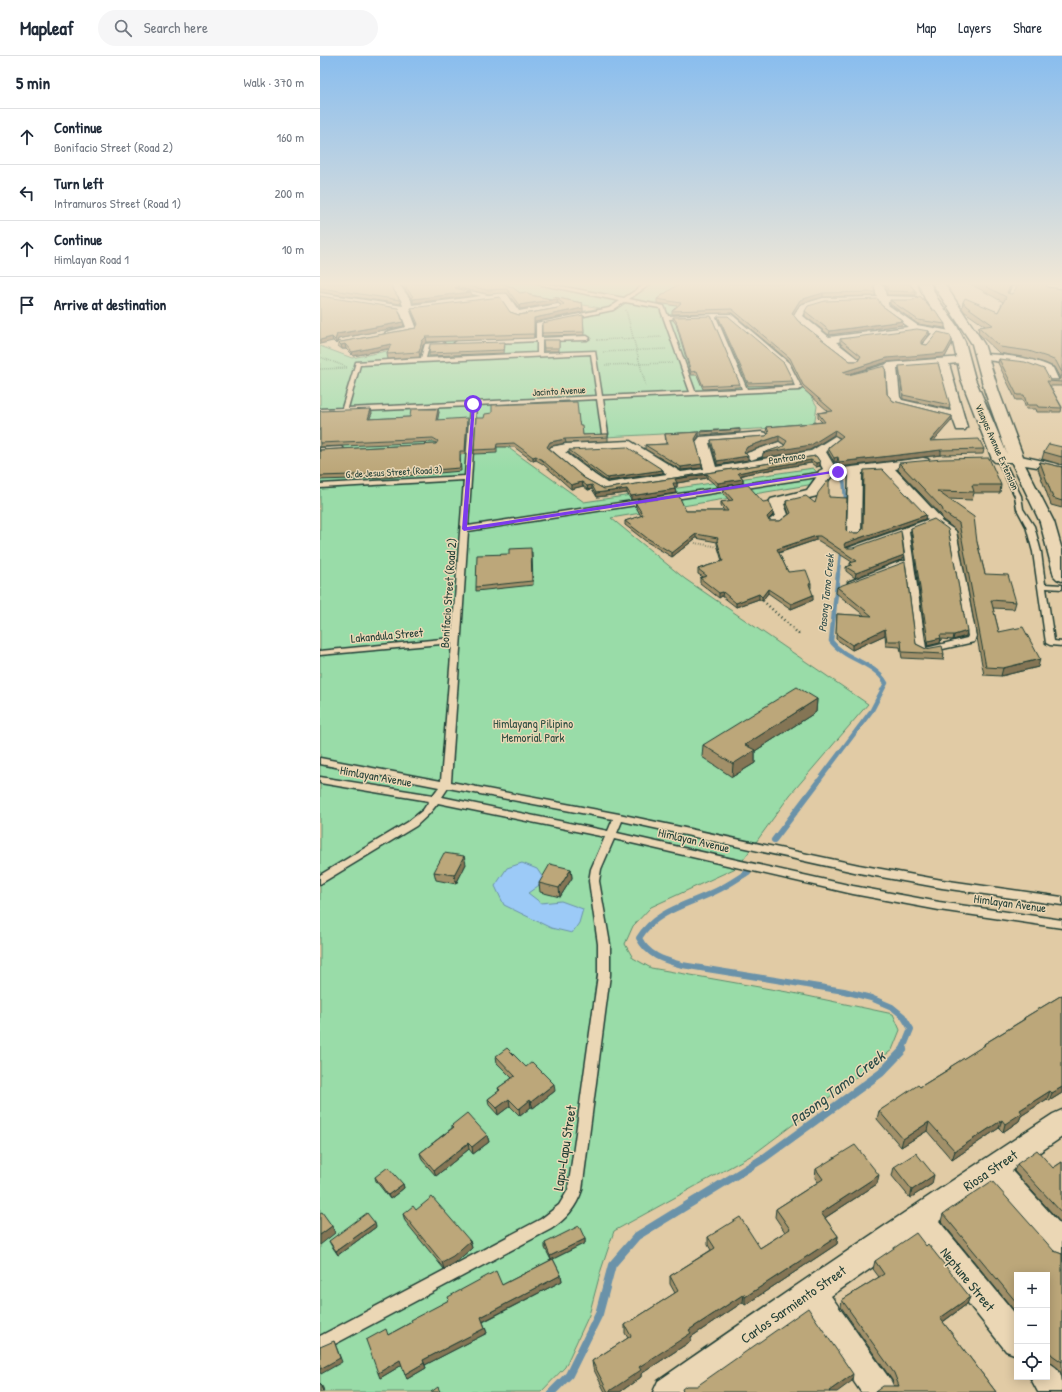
<!DOCTYPE html>
<meta charset="utf-8">
<style>
:root{--surface:#fff;--page:#f6f6f7;--text:#1f2937;--muted:#747a83;--line:#e0e1e3}
body{margin:0;font-family:"Patrick Hand",sans-serif;background:var(--page);color:var(--text)}
.controls{position:absolute;right:12px;bottom:12px;display:grid;overflow:hidden;border-radius:0px;box-shadow:0 2px 10px #0003}
.controls button{width:36px;height:36px;display:grid;place-items:center;padding:0;border:0;border-bottom:1px solid var(--line);background:var(--surface);color:var(--text);font:20px sans-serif}
.stop{position:absolute;width:12px;height:12px;margin:-9px;border:3px solid #7c3aed;border-radius:50%;background:#fff}
.stop.end{background:#7c3aed;border-color:#fff;box-shadow:0 1px 4px #0008}
.list{margin:0;padding:0;list-style:none}
h2{display:flex;justify-content:space-between;align-items:center;height:52px;margin:0;padding:0 16px;font-size:17px}
h2 small{font-size:13px;font-weight:400;color:var(--muted)}
.list li{display:grid;grid-template-columns:26px 1fr auto;gap:12px;align-items:center;box-sizing:border-box;height:56px;padding:0 16px;border-top:1px solid var(--line)}
.list b{display:block;font-size:15px;white-space:nowrap}
.list p{margin:0;font-size:13px;white-space:nowrap;color:var(--muted)}
.list em{font-size:13px;font-style:normal;color:var(--muted)}
.icon{flex:none;width:22px;height:22px;fill:none;stroke:currentColor;stroke-width:2;stroke-linecap:round;stroke-linejoin:round}
.map{position:relative;flex:none;width:742px;height:1336px;overflow:hidden}
header{display:flex;align-items:center;gap:24px;box-sizing:border-box;height:56px;padding:0 20px;background:var(--surface);border-bottom:1px solid var(--line)}
header strong{font-size:19px}
nav{display:flex;gap:22px;margin-inline-start:auto;font-size:14px}
.search{width:280px;height:36px;background:var(--page);display:flex;align-items:center;gap:10px;box-sizing:border-box;padding:0 14px;border-radius:22px;color:var(--muted);font-size:15px}
main{display:flex}
aside{flex:1;background:var(--surface)}
.map>svg:first-child{display:block}
</style>
<header>
<strong>Mapleaf</strong>
<div class="search"><svg class="icon" aria-label="search" viewBox="0 0 24 24"><circle cx="10" cy="10" r="6"/><path d="M15 15l6 6"/></svg>Search here</div>
<nav><a>Map</a><a>Layers</a><a>Share</a></nav>
</header>
<main>
<aside>
<h2>5 min<small>Walk · 370 m</small></h2>
<ul class="list">
<li><svg class="icon" aria-label="ahead" viewBox="0 0 24 24"><path d="M12 20V5M6 11l6-6 6 6"/></svg><div><b>Continue</b><p>Bonifacio Street (Road 2)</p></div><em>160 m</em></li>
<li><svg class="icon" aria-label="left" viewBox="0 0 24 24"><path d="M17 20v-9H6M10 6l-5 5 5 5"/></svg><div><b>Turn left</b><p>Intramuros Street (Road 1)</p></div><em>200 m</em></li>
<li><svg class="icon" aria-label="ahead" viewBox="0 0 24 24"><path d="M12 20V5M6 11l6-6 6 6"/></svg><div><b>Continue</b><p>Himlayan Road 1</p></div><em>10 m</em></li>
<li><svg class="icon" aria-label="arrive" viewBox="0 0 24 24"><path d="M6 21V4h12l-3 4 3 4H6"/></svg><div><b>Arrive at destination</b></div></li>
</ul>
</aside>
<div class="map">
<svg width="742" height="1336" viewBox="0 0 742 1336">
<rect width="100%" height="100%" fill="#e1cba5"/>
<filter id="ink" filterUnits="userSpaceOnUse"><feTurbulence type="fractalNoise" baseFrequency=".025" numOctaves="2"/><feDisplacementMap in="SourceGraphic" scale="8" xChannelSelector="R" yChannelSelector="G"/><feConvolveMatrix kernelMatrix="1 2 1 2 8 2 1 2 1" color-interpolation-filters="sRGB"/></filter>
<g filter="url(#ink)">
<!-- green -->
<path fill="#99dca8" stroke="#5c8c6e" d="M173 227H354L441 239 413 257 420 267 470 308 497 350 494 370 190 386V393L264 446 493 412 506 426 291 462 365 523 548 648 470 739 418 811 331 851 313 870 305 888 313 902 331 912 473 937 573 958 580 974 572 994 434 1098 294 1175 281 1214 269 1259 245 1311 221 1336H0V290L32 302 280 252 187 235Z"/>
<!-- water -->
<path fill="#9ccaf7" stroke="#6a92a9" d="M202 807 217 813 225 825 208 837 221 847 241 845 263 853 259 867 252 877 231 872 184 849 175 830 187 812Z"/>
<g fill="none" stroke-linecap="round" stroke-linejoin="round">
<!-- stream-far3 -->
<path stroke="#6a92a9" stroke-width="3.5" d="M513 401 524 427 526 448
M518 519 521 492"/>
<!-- stream-far2 -->
<path stroke="#6a92a9" stroke-width="4.5" d="M497 727 552 654 566 627C554 606 525 604 511 585L518 518"/>
<!-- stream-far1 -->
<path stroke="#6a92a9" stroke-width="6" d="M454 784 498 726
M428 816C417 823 406 831 394 836 367 849 335 855 319 882 328 900 344 904 362 909L524 935 551 942 572 951 583 960 591 973 582 995"/>
<!-- stream -->
<path stroke="#6a92a9" stroke-width="8" d="M232 1336 249 1319 279 1258 292 1209 317 1180 444 1102 561 1017 583 994"/>
<!-- lane casing -->
<g stroke="#1f3d34" stroke-width="3">
<path id="lane" d="M213 227H223L304 242 327 227H332L309 243 344 250 348 260 393 258H411L469 307 482 332 479 334 283 343 288 378 285 380 282 378 277 343 156 349 148 470 504 416 507 418 504 420 148 475 131 726 299 758 539 809 622 824 742 841V849L622 832 539 817 302 765 297 777 533 830 619 846 742 864V872L619 854 533 838 294 783 281 813 279 825 290 888V919L262 1134C256 1152 246 1163 231 1173L0 1296V1280L221 1163 239 1149 248 1134 278 919V888L269 825 271 813 285 781 118 747 109 758 96 770 0 828V819L88 766 103 754 109 745 0 727V721L113 739 119 731 0 708V702L121 725 132 587 0 599V595L132 582 144 424 0 432V428L145 420 150 350 0 357V353L22 352 36 306 101 302 105 288 122 286 124 287V289L109 290 106 302 217 297V285L137 289 134 287 137 285 216 282V267L289 252 300 245ZM305 246 340 252 370 336 282 340 275 295 222 297V285L267 284 270 282 267 280 221 282V269L293 254ZM392 261 422 333 375 335 349 263ZM396 261H408L465 309 475 330 427 333ZM271 298 277 340 28 352 40 309ZM128 732 293 763 288 775 122 741Z
M705 227H712L696 233 691 242H687L692 231Z
M141 233 172 240V241L170 242 139 235Z
M614 275 619 276 606 291H602V289Z
M571 307 573 308V310L532 321 529 319Z
M21 391 24 393 23 394 0 396V392Z
M680 401 683 403 701 440 703 453 714 470 721 496 725 528 742 529V533L726 532 734 585 742 586V590L730 589 726 587 713 496 706 470 697 453 695 440 677 403Z
M615 461 636 475 656 580 654 586 605 597 597 593 586 509 535 528H532L528 526 581 505H586L582 477 532 495H526L525 493ZM614 466 629 476 648 580 647 582 606 592 589 475Z"/>
</g>
<!-- street casing -->
<g stroke="#1f3d34" stroke-width="3">
<path id="street" d="M69 227H78L91 244 92 249 184 237 187 238 199 255 238 248 243 251 238 254 199 261 192 259 181 243 90 255 97 273 96 275 70 281 65 278 66 276 86 271 80 255 0 243V237L83 250 81 244Z
M559 227 564 230 566 240 596 241 598 243 593 246H568V249L597 269 636 276 641 279 636 282 594 274 589 277 516 286 538 303 539 305 538 307H530L479 268 473 260 480 249 503 242 557 241 554 230ZM558 246 561 252 588 271 509 281 483 260 487 253 504 248Z
M663 298C687 299 711 301 733 312L739 325 737 327H729L724 316 705 309 659 303 658 301 659 299Z
M642 301 647 304 646 306 629 308 647 371 645 374H637L633 363 574 348 568 342 566 309 567 307ZM619 309 631 355 582 344 580 341 577 312Z
M442 376 446 377 448 380 446 383 389 387 396 411 491 395 515 380 521 384 506 396 516 413 603 402 608 403 609 406 608 409 575 413 622 463 620 466H610L562 415 542 417 541 477 539 480H529L527 477 529 419 511 421 497 440 464 448 469 461 460 468H450L448 465 455 460 449 446 451 443 487 434 498 419 499 415 503 413 497 402 285 435 265 425 229 394 231 391 246 388 310 385 361 416 384 413 376 386 380 381ZM308 393 347 418 287 427 275 419 245 396Z
M459 386 465 390 463 393 431 404 425 400 427 397Z
M696 399 742 409V418L729 413 705 409 734 466 742 494V525L737 523 734 520 720 466 690 403Z
M742 1054V1081L692 1115 742 1170V1205L732 1201 670 1130 619 1165 697 1260V1299L686 1295 596 1181 511 1240 571 1325 576 1336H541L487 1257 376 1336H333L338 1325C469 1234 600 1145 733 1058Z
M727 1306C742 1313 742 1319 742 1336H718L710 1321H727Z"/>
</g>
<!-- secondary casing -->
<g stroke="#1f3d34" stroke-width="3">
<path id="secondary" d="M598 227H610L617 242 637 270 645 286 655 323 687 398 665 336 652 288 612 227H624L664 288 679 336 704 403 701 406H675L672 403 641 323 633 286 625 270 605 243Z
M717 227 742 229V235L719 229Z"/>
</g>
<!-- path-far2 -->
<path stroke="#1f3d34" stroke-width="1.5" stroke-dasharray="0.5 1.5" stroke-linecap="butt" d="M306 254 326 331
M277 284 342 281
M283 296 346 293
M0 301 27 311
M285 309 352 307
M0 313 27 312"/>
<!-- path-far1 -->
<path stroke="#1f3d34" stroke-width="2" stroke-dasharray="0.5 2" stroke-linecap="butt" d="M375 487 400 491"/>
<!-- path -->
<path stroke="#1f3d34" stroke-width="2.5" stroke-dasharray="1 3" stroke-linecap="butt" d="M440 542 481 580"/>
<!-- lane -->
<use href="#lane" fill="#ebd7b5" fill-rule="evenodd"/>
<!-- street -->
<use href="#street" fill="#ebd7b5" fill-rule="evenodd"/>
<!-- secondary -->
<use href="#secondary" fill="#ebd7b5" fill-rule="evenodd"/>
</g>
<!-- wall -->
<path fill="#a29069" stroke="#1f3d34" d="M0 227 80 244 81 248 0 236V237Z
M80 227H182L200 237 231 243 233 241 262 247 263 256 215 266 214 282 107 286 103 289 100 301 68 303 67 298 69 293 33 300 26 293H22L18 290 17 285 21 286 96 272 97 269 92 256 91 252 190 256 199 259 238 252 241 249 238 247 200 253 187 237 168 238 139 232 138 233 152 240 93 247 92 243Z
M356 227H556L554 229 555 236V240L503 241 480 248 473 259 478 265 530 305H538L539 303 520 287V283L609 275V279L601 288 607 289 632 284V288L625 301 567 306 527 319 567 338 573 345 632 360V364L614 384 664 393 663 398 621 399 519 411 517 406H514L508 396V392L520 382 514 379 490 394 442 402 464 390 465 389 459 385 427 396 425 397 428 404 397 409 391 388V384L446 380 448 378 446 376 447 371 502 366 498 362V357L508 355 483 333 470 306 412 257 352 258V255L357 250 337 247V243L360 228Z
M561 227H589L596 236V239H567L565 229Z
M649 227H700L691 230 688 238H692L727 231 742 233V330H730L742 351 741 356H717L716 353H706L703 344H696L678 307 679 303 730 324H739L740 322 734 311 725 307 708 302 679 297 658 277 659 271 665 270 645 256 642 252 643 246 678 256 683 246Z
M0 240 83 266 84 270 18 283 16 288 13 285Z
M570 244 625 268V272L598 268 570 248Z
M561 249 583 265 582 269 509 279 485 260V255Z
M263 259 264 279 222 280V277Z
M398 260 473 325V329L428 330 398 262Z
M353 261 420 328 419 331 383 333 377 319H371L356 268 353 264Z
M223 284H239V295H224Z
M185 289 184 297 109 300V297Z
M579 310 630 349 629 353 583 343 579 313Z
M0 355 52 357 49 363 90 361 119 356 117 364 147 366 145 398 140 399 141 415 64 422 0 424V394L116 388V387L114 386 0 391Z
M259 366 263 379 288 378V385L246 387 231 390 229 392 264 422 284 433 496 400 500 406V410L496 411 491 407 431 417 421 420 423 423V427L398 431 387 422 357 427V431H354L355 433 356 437 311 444 307 437 277 441 272 433 268 434 263 430 251 433 223 408 216 404 213 405 194 391H177V397L154 398V394Z
M420 373V376L381 379V375Z
M379 376V380L375 385 382 408V412L361 414 325 393V389L346 388 345 378Z
M742 391V409L722 403 724 396Z
M249 394 343 414V417L287 425 249 397Z
M720 406 742 411V452L731 449 718 413Z
M579 407 681 429 680 437H654L652 444 628 443 657 486 665 518 696 546 694 553 673 552 679 576 718 611 681 620 664 619 637 475 623 464 621 459 578 414Z
M544 414 605 463 526 491V492L583 503 535 522 526 515V511L530 510V507L532 506 499 485 496 484 459 497 468 516 491 527V532H490L493 544 471 553 448 537 442 545 439 543 416 551 402 540 399 542 380 527V522L383 521 378 518V513L402 505 397 488V486L376 482 352 501 327 486 305 469V465L321 460 316 451 315 446 366 455H404L401 450V446L410 445 403 437V433L453 459 448 463 449 465H460L469 458 466 449V445L495 447 509 441 526 474 529 477H539L543 473Z
M591 472 646 580 633 584 621 583 620 587 607 590 591 476Z
M212 496 213 529 156 535V531L189 498Z
M517 531 596 588 606 593 624 598 623 604 582 602 580 591 566 590 565 579 532 594 516 583 517 558 545 560 516 537Z
M497 643 496 656 435 695V707L412 721 382 701 383 689Z
M146 808 136 828 116 824 114 816Z
M251 813 252 822 240 841 220 836 219 827Z
M742 939V1037L729 1045 727 1043 701 1060 699 1065 683 1076 679 1072 632 1104 607 1075 581 1091 557 1063 559 1055 600 1031 629 1013 630 1011 664 990V988L703 964 704 962Z
M176 1000 206 1011 235 1035 213 1052 211 1051 200 1060 190 1050 178 1059 169 1049 168 1043 179 1035 178 1032 192 1022 177 1007Z
M132 1069 167 1079 169 1086 153 1098 149 1093 116 1120 102 1104 100 1097 132 1072Z
M742 1106V1168L694 1115 697 1108 733 1112Z
M574 1111 612 1128 590 1142 572 1120Z
M496 1113 557 1128 505 1162 518 1180 517 1188 425 1249 423 1246 371 1281V1285L321 1318V1321L300 1336H285L273 1312 272 1305 308 1282 305 1277V1269L355 1237 350 1228V1220L391 1194 388 1189V1181L440 1192 465 1176 455 1161 456 1153 498 1126 495 1122Z
M55 1121 83 1128 84 1132 70 1143 56 1125Z
M96 1154 150 1185 152 1192 135 1207 124 1213 85 1165 83 1158Z
M623 1158 742 1198V1320L739 1313 729 1305 727 1303V1219H697V1258L621 1165Z
M56 1171 18 1199 11 1189 9 1185Z
M265 1183V1187L233 1203 241 1219 242 1225 163 1266 167 1277 105 1309 106 1312 87 1323 82 1309 60 1322 68 1279 92 1266 129 1244 182 1229 231 1204 225 1192V1187Z
M606 1190 650 1241 647 1248 623 1266 676 1336 574 1330 572 1324 521 1251 522 1244 559 1221 553 1213 555 1205Z"/>
<!-- shaded-wall -->
<path fill="#847555" stroke="#1f3d34" d="M691 227H700L691 230 686 243 687 237Z
M139 228V232L136 236 135 232Z
M151 236 152 240 93 247V243Z
M503 237V241L480 248 472 261V257L480 244Z
M237 243 238 247 200 253 199 249Z
M263 252V256L215 266 214 282V262Z
M583 265 582 269 509 279 510 275Z
M83 266 84 270 18 283 16 288 15 284 17 278Z
M609 275V279L600 289 601 285Z
M12 281 13 285 0 288V284Z
M106 281 107 286 103 289 100 301 99 296 102 285Z
M632 284V288L625 301 567 306 523 320V316L567 302Z
M25 288 26 293H22L21 289Z
M71 288V292L33 300 32 296Z
M51 353 52 357 48 367V363Z
M118 353 119 356 117 367 116 364Z
M632 360V364L610 389V385Z
M515 374 514 379 490 394 442 402 443 397Z
M379 376V380L375 386V383Z
M459 380V385L427 396 424 400V396L427 391Z
M245 383 246 387 231 390 228 394 227 391 230 386Z
M621 394V399L519 411V406Z
M216 400V404L213 405V401Z
M428 400V404L397 409V405Z
M518 401 517 406H514V402Z
M491 404V407L431 417 418 420V417L432 414Z
M500 406V410L496 411V407Z
M382 408V412L361 414V411Z
M343 414V417L287 425V422Z
M387 418V422L357 427V431H353V427L355 423Z
M423 423V427L398 431V427Z
M262 426 263 430 251 433V429Z
M272 429V433L268 434 267 430Z
M307 433V437L277 441 276 437Z
M355 433 356 437 311 444V440Z
M453 455V459L447 465V461Z
M606 459 605 463 524 492V489L525 487Z
M376 478V482L352 501V497Z
M496 480V484L457 497V493Z
M584 499 583 503 535 522 536 517Z
M448 533V537L442 545V541Z
M403 536 402 540 399 542V537Z
M439 538V543L416 551V547Z
M493 539V544L471 553V548Z
M565 573V579L532 594V589Z
M647 575 646 580 633 584 634 579Z
M621 582 620 587 607 590 608 585Z
M720 603 718 611 681 620 683 612Z
M497 643 496 656 435 695V707L412 721 413 708 425 689Z
M144 800 146 808 136 828 134 819Z
M251 813 252 822 240 841 239 832Z
M234 1028 235 1035 213 1052 211 1046Z
M742 1031V1037L729 1045 732 1037Z
M730 1035 727 1043 701 1060 699 1065 683 1076 685 1068 700 1054Z
M189 1043 190 1050 178 1059 177 1052Z
M210 1044 211 1051 200 1060 199 1053Z
M682 1064 679 1072 632 1104 635 1095Z
M609 1066 607 1075 581 1091 583 1083Z
M167 1079 169 1086 153 1098 152 1091Z
M148 1087 149 1093 116 1120 114 1114Z
M559 1119 557 1128 500 1165 501 1157Z
M614 1119 612 1128 590 1142 592 1134Z
M83 1128 84 1132 70 1143 68 1139Z
M55 1167 56 1171 18 1199 16 1195Z
M12 1170 15 1177 0 1189V1179Z
M518 1180 517 1188 425 1249V1241Z
M265 1183V1187L231 1204 230 1200Z
M150 1185 152 1192 135 1207 124 1213 122 1206Z
M241 1219 242 1225 162 1266 161 1261Z
M424 1238 423 1246 371 1281V1285L321 1318V1321L300 1336H288L319 1311 369 1274Z
M650 1241 647 1248 617 1270 620 1262Z
M165 1272 167 1277 105 1309 103 1304Z
M14 1285 22 1306 1 1318 0 1316V1313Z
M80 1304 82 1309 60 1322 58 1317Z
M104 1307 106 1312 87 1323 85 1318Z
M533 1318 532 1325 517 1336H509V1335Z
M0 1327 3 1332 4 1336H3Z"/>
<!-- building -->
<path fill="#bca77a" stroke="#1f3d34" d="M0 227H69L80 244 0 232Z
M82 227H182L192 231 200 237 206 236 209 239 231 243 233 241 262 247 263 252 214 262V278L106 281 102 285 99 296 67 298 71 288 32 296 25 288 21 289 17 285 21 286 96 272 98 268 91 252 180 241 190 256 199 259 238 252 244 248 237 243 199 249 187 233 167 234 139 228 135 232 151 236 93 243 92 239Z
M360 227H553L555 236 503 237 480 244 472 257 478 265 530 305H538L541 300 520 283 597 273 609 275 601 285V288L607 289 618 276 630 279 632 284 625 297 567 302 523 316 528 319 565 310 567 338 573 345 632 360 610 385 659 383 664 393 621 394 519 406 518 401 514 402 508 392 523 380 515 374 491 389 443 397 464 390 467 385 459 380 427 391 424 396 428 400 397 405 391 384 446 380 449 377 447 371 505 366 498 357 513 355 483 329 470 302 412 253 352 255 361 247 337 243Z
M566 227H589L596 236 568 235Z
M660 227H691L687 237 692 238 698 229 702 227H726L727 231 742 233V316L741 315 736 305 727 301 709 295 680 291 659 271 673 269 646 250 643 246 645 242 678 256 686 241Z
M0 240 78 252 83 266 17 278 15 284 12 281 0 284Z
M600 240 612 254H615L625 268 598 264 570 244H593Z
M558 243 561 249 583 265 510 275 485 255 488 250 505 245Z
M263 259 264 276 222 277V267Z
M391 260 420 328 383 330 377 315 371 316 356 265 353 261Z
M398 260H408L464 307 473 325 428 327Z
M223 284H239V292H224Z
M185 286 184 294 109 297 110 288Z
M679 303 705 306 724 313 730 324H739L741 319 742 321V326L727 325 742 352 718 351 717 349H707L704 339H697Z
M618 307 630 349 583 339 579 310Z
M257 346 259 366 260 369H262L263 379 288 378V381L245 383 230 386 227 391 264 422 284 433 496 400 500 406 496 407 491 404 432 414 418 417 423 423 398 427 387 418 355 423 357 427H353L355 433 311 440 307 433 276 437 272 429 267 430 262 426 251 429 222 404 216 400 213 401 194 387 177 388 176 393 154 394 156 362H164L165 358 172 357V349Z
M51 353 48 363 90 361 91 353H118L116 364 147 362 145 395H140V412L63 418 0 420V394L116 388 118 385 113 382 0 387V355Z
M420 373 381 376V375L402 374Z
M379 376 375 383 382 408 361 411 325 389 347 388 345 378Z
M729 388 742 391V401L724 396Z
M307 391 343 414 287 422 249 394Z
M669 402 681 429H652L654 436 617 435 654 461 657 486 665 518 688 519 696 546 671 544 679 576 703 571 720 603 683 612 666 611 639 467 624 457 622 452 579 407 622 403Z
M720 406 742 411V445L733 442Z
M562 413 606 459 525 487 524 489 526 492H533L581 475 584 499 536 517 526 511 532 509 530 507 537 505 500 480H496L457 493 468 516 486 514 491 527 489 528 493 539 471 548 448 533 442 541 439 538 416 547 403 536 399 537 380 522 387 520 378 513 403 505 397 484 398 482 376 478 352 497 327 482 305 465 323 459 315 446 359 440 366 455H408L401 446 413 444 403 433 428 429 443 446 449 445 453 455 447 461 449 465H460L471 457 466 445 486 440 495 447 498 437 509 423V441L527 442 526 474 529 477H539L543 473 544 414Z
M614 463 628 473 647 575 634 579H620L621 582 608 585 591 472Z
M211 492 212 525 156 531 157 499 189 498V493Z
M585 506 596 588 606 593 622 590 624 598 582 596 581 585H567L565 573 532 589 516 578 517 558 552 560 517 531Z
M477 631 497 643 425 689 435 694 413 708 383 689Z
M124 797 144 800 134 819 114 816Z
M230 808 251 813 239 832 219 827Z
M742 939V1031L732 1037 730 1035 700 1054 702 1057 685 1068 682 1064 635 1095 609 1066 583 1083 559 1055 598 1029 600 1031 631 1012 630 1011 665 989 664 988 705 963 704 962Z
M187 992 206 1011 212 1006 234 1028 211 1046 210 1044 199 1053 189 1043 177 1052 168 1043 180 1034 178 1032 195 1020 176 1000Z
M147 1057 167 1079 152 1091 148 1087 114 1114 100 1097 134 1071 132 1069Z
M535 1089 559 1119 501 1157 518 1180 425 1241 424 1238 369 1274 371 1277 319 1311 321 1314 288 1336 272 1305 311 1280 305 1269 358 1235 350 1220 395 1192 388 1181 420 1161 440 1192 470 1173 456 1153 503 1123 496 1113Z
M717 1094 733 1112 742 1106V1157L697 1108Z
M596 1097 614 1119 592 1134 574 1111Z
M68 1111 83 1128 68 1139 55 1121Z
M672 1125 734 1195 742 1198V1306L732 1299 727 1292V1219H697V1247L623 1158Z
M112 1141 150 1185 133 1200 122 1206 83 1158 93 1150 96 1154Z
M2 1156 12 1170 0 1179V1157Z
M47 1157 55 1167 16 1195 9 1185Z
M259 1170 265 1183 230 1200 225 1187Z
M596 1177 606 1190 608 1188 650 1241 620 1262 676 1336H555L563 1330H579L574 1317 522 1244 564 1218 555 1205Z
M233 1203 241 1219 161 1261 165 1272 103 1304 104 1307 85 1318 80 1304 58 1317 46 1284 66 1273 68 1279 92 1266 91 1264 129 1244 128 1241 176 1215 182 1229Z
M488 1252 533 1318 509 1335 510 1336H363L362 1333 366 1330H377Z
M14 1285 20 1302 0 1313V1291Z
M0 1327 3 1336H0Z
M118 1331 120 1336H111Z"/>
</g>
<!-- sky -->
<linearGradient id="sky" x2="0" y2="1"><stop stop-color="#89bdee"/><stop offset="0.55" stop-color="#f2e8d6"/><stop offset="1" stop-color="#f2e8d6" stop-opacity="0"/></linearGradient>
<rect width="742" height="414" fill="url(#sky)"/>
<!-- route -->
<path fill="#7c3aed" d="M152 347 155 348 147 471 518 414 520 416 144 475 142 473Z"/>
<g text-anchor="middle" dominant-baseline="central" stroke-width="3" stroke-linejoin="round" paint-order="stroke">
<!-- far-street labels -->
<g font-size="10" fill="#1f3d34" stroke="#ebd7b5">
<text transform="translate(239 335) rotate(-3)">Jacinto Avenue</text>
<text transform="translate(677 391) rotate(66)">Visayas Avenue Extension</text>
<text transform="translate(467 402) rotate(-9)">Pantranco</text>
<text transform="translate(74 416) rotate(-3)">G. de Jesus Street (Road 3)</text>
</g>
<!-- far-water labels -->
<g font-size="11" font-style="italic" fill="#2c4b48" stroke="#ebd7b5">
<text transform="translate(506 537) rotate(-84)">Pasong Tamo Creek</text>
</g>
<!-- street labels -->
<g font-size="12" fill="#1f3d34" stroke="#ebd7b5">
<text transform="translate(128 537) rotate(-86)">Bonifacio Street (Road 2)</text>
<text transform="translate(67 579) rotate(-5)">Lakandula Street</text>
<text transform="translate(56 720) rotate(10)">Himlayan Avenue</text>
<text transform="translate(374 784) rotate(13)">Himlayan Avenue</text>
<text transform="translate(690 847) rotate(8)">Himlayan Avenue</text>
</g>
<!-- park labels -->
<g font-size="12" fill="#2b4d40" stroke="#ebd7b5">
<text x="213" y="667">Himlayang Pilipino<tspan x="213" dy="14">Memorial Park</tspan></text>
</g>
<!-- near-street labels -->
<g font-size="14" fill="#1f3d34" stroke="#ebd7b5">
<text transform="translate(244 1092) rotate(-81)">Lapu-Lapu Street</text>
<text transform="translate(670 1114) rotate(-34)">Riosa Street</text>
<text transform="translate(648 1223) rotate(51)">Neptune Street</text>
<text transform="translate(473 1248) rotate(-35)">Carlos Sarmiento Street</text>
</g>
<!-- near-water labels -->
<g font-size="16" font-style="italic" fill="#2c4b48" stroke="#ebd7b5">
<text transform="translate(517 1032) rotate(-37)">Pasong Tamo Creek</text>
</g>
</g>
</svg>
<div class="controls">
<button>+</button>
<button>−</button>
<button><svg class="icon" aria-label="locate" viewBox="0 0 24 24"><circle cx="12" cy="12" r="6"/><path d="M12 2v4M12 18v4M2 12h4M18 12h4"/></svg></button>
</div>
<div class="stop" style="left:153px;top:348px"></div>
<div class="stop end" style="left:518px;top:416px"></div>
</div>
</main>
